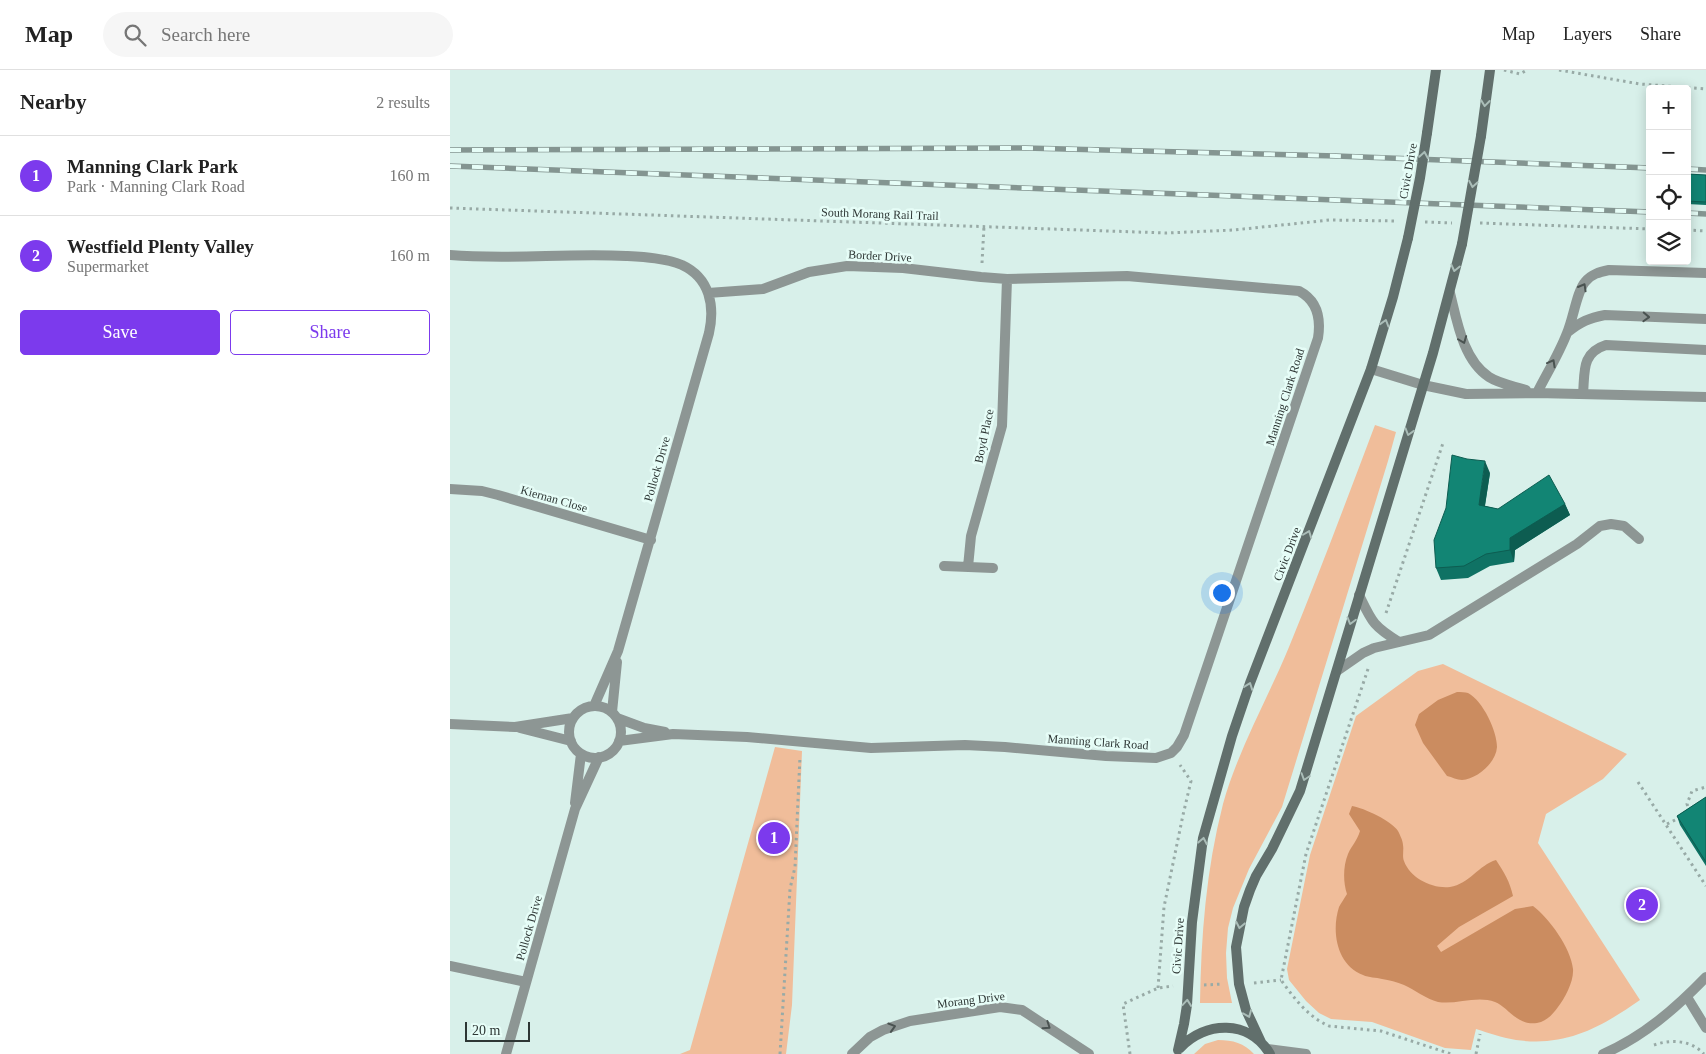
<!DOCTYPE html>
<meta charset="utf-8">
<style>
:root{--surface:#fff;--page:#f6f6f6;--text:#222;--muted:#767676;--line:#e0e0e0;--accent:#7c3aed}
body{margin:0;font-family:Georgia,serif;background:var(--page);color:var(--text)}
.controls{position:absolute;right:15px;top:15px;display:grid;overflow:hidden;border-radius:5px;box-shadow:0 2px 12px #0003}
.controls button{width:45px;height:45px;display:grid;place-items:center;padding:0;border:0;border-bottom:1px solid var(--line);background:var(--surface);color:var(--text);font:25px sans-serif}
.scale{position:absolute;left:15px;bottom:12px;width:65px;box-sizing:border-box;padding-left:5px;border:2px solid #2d3634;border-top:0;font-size:14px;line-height:18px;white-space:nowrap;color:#2d3634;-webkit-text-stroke:4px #e6fdf7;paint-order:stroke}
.you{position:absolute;left:771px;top:522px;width:18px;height:18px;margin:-12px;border:4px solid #fff;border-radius:50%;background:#1a73e8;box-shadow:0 0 0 8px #1a73e833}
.badge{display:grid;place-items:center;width:32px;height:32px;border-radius:50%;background:var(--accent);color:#fff;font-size:16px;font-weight:700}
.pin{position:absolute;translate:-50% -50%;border:2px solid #fff;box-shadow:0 1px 5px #0006}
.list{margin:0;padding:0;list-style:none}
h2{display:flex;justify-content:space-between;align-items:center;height:65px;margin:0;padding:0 20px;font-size:21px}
h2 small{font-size:16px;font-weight:400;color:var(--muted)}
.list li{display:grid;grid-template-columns:32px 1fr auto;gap:15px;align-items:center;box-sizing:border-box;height:80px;padding:0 20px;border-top:1px solid var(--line)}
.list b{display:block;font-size:19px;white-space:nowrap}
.list p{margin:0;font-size:16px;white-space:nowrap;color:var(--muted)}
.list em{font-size:16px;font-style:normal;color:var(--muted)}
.actions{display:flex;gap:10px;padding:15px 20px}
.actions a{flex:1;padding:11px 0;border:1px solid var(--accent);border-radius:5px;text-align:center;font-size:18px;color:var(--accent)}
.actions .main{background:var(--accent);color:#fff}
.icon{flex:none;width:28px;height:28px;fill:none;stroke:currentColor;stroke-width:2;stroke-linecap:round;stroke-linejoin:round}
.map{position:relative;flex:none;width:1256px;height:984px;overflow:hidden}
header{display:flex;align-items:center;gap:30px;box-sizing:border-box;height:70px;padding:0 25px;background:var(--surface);border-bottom:1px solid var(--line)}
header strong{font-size:24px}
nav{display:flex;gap:28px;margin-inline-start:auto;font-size:18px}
.search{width:350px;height:45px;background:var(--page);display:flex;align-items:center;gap:12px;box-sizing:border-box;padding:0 18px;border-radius:28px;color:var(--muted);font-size:19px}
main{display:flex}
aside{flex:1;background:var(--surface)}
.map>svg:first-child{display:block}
</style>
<header>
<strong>Map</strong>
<div class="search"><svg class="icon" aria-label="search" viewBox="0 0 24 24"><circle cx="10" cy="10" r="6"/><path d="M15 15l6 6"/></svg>Search here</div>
<nav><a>Map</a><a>Layers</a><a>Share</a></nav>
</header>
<main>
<aside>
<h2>Nearby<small>2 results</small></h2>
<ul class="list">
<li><span class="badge">1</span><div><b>Manning Clark Park</b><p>Park · Manning Clark Road</p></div><em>160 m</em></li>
<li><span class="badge">2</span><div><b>Westfield Plenty Valley</b><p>Supermarket</p></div><em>160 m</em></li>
</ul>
<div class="actions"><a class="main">Save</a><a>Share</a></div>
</aside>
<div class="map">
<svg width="1256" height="984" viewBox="0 0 1256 984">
<rect width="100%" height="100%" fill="#d8f0ea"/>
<!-- green -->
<path fill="#f0bd9a" d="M925 355 946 362 938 391 832 737 799 799 783 838 778 858 776 883 777 908 782 933H750C751 866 756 800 773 734 788 680 817 630 839 577 869 504 897 429 925 355Z
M993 594 1177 684 1153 709 1096 744 1088 773 1190 930C1151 957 1117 977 1066 970 1053 968 1039 963 1026 959L1021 980 995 978 922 952 881 949 869 943 856 931 839 910 837 899 860 785 906 646 968 601Z
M325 677 352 681 342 935 336 984H230L240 980Z
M768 970C783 970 794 973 804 984H744L755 974Z"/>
<!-- water -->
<path fill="#cb8c60" d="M1007 622C1011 622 1015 622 1018 623 1033 631 1047 661 1047 677 1046 693 1027 709 1012 710 1007 710 1002 707 997 706L973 673 965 655 969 644 988 630Z
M902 736C914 738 942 751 948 761 950 765 953 771 953 775 954 780 952 786 954 791 960 808 982 819 1000 817 1019 814 1029 795 1046 790 1054 802 1060 812 1063 826L1009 857 987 876 991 882 1065 839 1083 836C1099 848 1121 878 1123 899 1124 911 1115 928 1108 937 1102 945 1097 951 1087 953 1067 956 1058 937 1045 932 1027 925 1006 935 988 932 976 929 965 920 954 915 947 912 939 910 932 909 926 907 919 908 913 905 887 895 881 862 889 837 891 833 894 829 897 824 893 812 893 796 898 784 902 775 907 771 910 761L899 744Z"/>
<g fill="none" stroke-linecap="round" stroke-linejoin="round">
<!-- path -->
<path stroke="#98aaa6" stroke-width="3" stroke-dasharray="2.5 4" stroke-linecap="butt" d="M1054 0 1070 4 1077 0
M1109 0 1190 14 1256 19
M0 138 716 163 784 160 880 150 947 151
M975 152 1002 153
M1030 153 1200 159
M1237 160 1256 161
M532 193 534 156
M936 543 993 373
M918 599 856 784 831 910C844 928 858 947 879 956L931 961 1001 984
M1188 712 1256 816
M1240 742 1237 734 1242 721 1256 717
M1217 754 1231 747
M804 913 831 910
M754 915 773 914
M708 918 714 837 733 745 741 711 730 695
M1204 975C1221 969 1241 970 1254 984
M330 984 340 819 345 797 350 686
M680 984 673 934 708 918 723 916
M1026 984 1030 964"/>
<!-- service -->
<path stroke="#8d9694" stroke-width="10" d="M1000 223C1007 251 1013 290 1039 307 1050 314 1064 316 1076 320
M1118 262C1130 252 1139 248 1155 245L1256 249
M921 299 973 315 1016 324 1087 323 1256 327
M1087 323C1097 303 1109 284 1117 263 1123 250 1127 221 1135 212 1141 204 1150 202 1159 200L1256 203
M1133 324C1135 302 1131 283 1156 275L1256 280
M909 525C922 552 923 556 949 572
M887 601 913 583 924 578 979 565 1127 474 1150 456 1161 454 1174 456 1189 469
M402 984 420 967 433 960 460 951 550 937 572 940 639 984"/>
<!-- minor -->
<path stroke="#8d9694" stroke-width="10" d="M0 185C59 190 117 183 176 186 194 187 215 188 232 195 260 208 265 236 259 263L168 581 144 636
M0 419 32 421 48 425 201 470
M494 496 543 498
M518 497 521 466 552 356 557 209
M119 662a26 26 0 1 1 52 0a26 26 0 1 1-52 0Z
M162 642 167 592
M167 648 194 658 215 662
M0 654 65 657 123 648
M70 658 121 671
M169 671 223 664 297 667 421 678 515 675 555 677 656 686 706 688 721 683 727 677 734 665 868 268C871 249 868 231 849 221L677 206 557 209 531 207 453 198 397 196 359 202 313 219 258 223
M125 733 131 684
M0 896 76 912
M1237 927 1256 958
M817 979 856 984
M56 984 125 739 149 687
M1153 984C1193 967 1226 938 1256 907"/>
<!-- secondary -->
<path stroke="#616f6c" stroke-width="10" d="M977 63 986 0
M1031 66 1040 0
M811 972 796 940 789 914 786 877 794 837 800 820 806 806 822 779 850 721 983 283 1012 174
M730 978C755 951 799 949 820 984
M728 980 734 954 737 935 742 852 753 768 782 666 800 613 921 299 943 227 958 168"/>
<!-- rail casing -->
<g stroke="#849591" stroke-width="5.5">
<path id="rail" d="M0 80 575 78 886 86 1200 98
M0 96 1200 142
M1237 99 1256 100
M1237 143 1256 144"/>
</g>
<!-- rail -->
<use href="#rail" stroke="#e6fdf7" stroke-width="4" stroke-dasharray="11" stroke-linecap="butt"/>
<!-- secondary-bridge -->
<path stroke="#616f6c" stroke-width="10" d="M958 168 970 108 977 63
M1012 174 1031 66"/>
</g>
<!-- wall -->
<path fill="#0f7264" d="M1237 104 1256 105V135L1237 134Z
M1040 403 1035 436 1048 439 1115 434 1120 445 1065 480 1064 492 1040 496 1018 508 991 510 986 498Z
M1256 727V796L1230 755 1227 746Z"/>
<!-- shaded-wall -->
<path fill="#0d5d51" d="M1035 391 1040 403 1033 447 1029 435Z
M1115 434 1120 445 1065 480 1064 492 1060 480V468Z"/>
<!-- building -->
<path fill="#128574" stroke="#0d5d51" d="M1237 104 1256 105V132L1237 131Z
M1002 385 1017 389 1035 391 1029 435 1048 439 1099 405 1115 434 1060 468V480L1036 484 1014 496 986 498 984 470 996 438Z
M1256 727V792L1227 746Z"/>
<!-- one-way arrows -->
<defs><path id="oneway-chevron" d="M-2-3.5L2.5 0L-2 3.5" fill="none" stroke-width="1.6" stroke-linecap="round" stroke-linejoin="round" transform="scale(1.25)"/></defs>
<g stroke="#aabdb8">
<use href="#oneway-chevron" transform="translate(1035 33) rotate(97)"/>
<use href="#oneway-chevron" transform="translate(974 85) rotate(-81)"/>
<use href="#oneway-chevron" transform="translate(1023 114) rotate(100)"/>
<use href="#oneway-chevron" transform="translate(1005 198) rotate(103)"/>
<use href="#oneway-chevron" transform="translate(935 253) rotate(-73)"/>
<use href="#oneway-chevron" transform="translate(959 362) rotate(107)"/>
<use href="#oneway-chevron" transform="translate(858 464) rotate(-69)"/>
<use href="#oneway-chevron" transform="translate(901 551) rotate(106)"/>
<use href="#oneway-chevron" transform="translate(799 616) rotate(-70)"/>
<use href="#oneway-chevron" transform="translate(855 707) rotate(108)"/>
<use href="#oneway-chevron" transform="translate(753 771) rotate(-79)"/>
<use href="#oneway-chevron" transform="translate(790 855) rotate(101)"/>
<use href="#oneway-chevron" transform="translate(737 933) rotate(-85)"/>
<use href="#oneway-chevron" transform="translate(798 944) rotate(68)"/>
</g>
<g stroke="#4a5351">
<use href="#oneway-chevron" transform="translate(1133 217) rotate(-60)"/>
<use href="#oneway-chevron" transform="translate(1196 247) rotate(2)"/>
<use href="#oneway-chevron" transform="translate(1013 270) rotate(69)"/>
<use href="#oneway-chevron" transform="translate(1102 293) rotate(-61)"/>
<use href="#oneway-chevron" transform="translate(597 956) rotate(34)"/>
<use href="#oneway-chevron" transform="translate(442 957) rotate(-17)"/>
</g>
<g text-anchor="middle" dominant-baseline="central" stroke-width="5" stroke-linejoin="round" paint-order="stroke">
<!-- street labels -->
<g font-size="12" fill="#2d3634" stroke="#e6fdf7">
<text transform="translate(958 101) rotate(-80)">Civic Drive</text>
<text transform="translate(430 144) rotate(2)">South Morang Rail Trail</text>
<text transform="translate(430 186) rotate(3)">Border Drive</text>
<text transform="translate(835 327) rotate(-72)">Manning Clark Road</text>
<text transform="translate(534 366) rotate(-78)">Boyd Place</text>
<text transform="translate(207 399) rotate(-74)">Pollock Drive</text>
<text transform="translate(104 429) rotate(16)">Kiernan Close</text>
<text transform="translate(837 484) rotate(-69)">Civic Drive</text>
<text transform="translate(648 672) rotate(4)">Manning Clark Road</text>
<text transform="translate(79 858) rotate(-74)">Pollock Drive</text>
<text transform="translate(728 876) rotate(-86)">Civic Drive</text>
<text transform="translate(521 930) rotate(-7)">Morang Drive</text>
</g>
</g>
</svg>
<div class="controls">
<button>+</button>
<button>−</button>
<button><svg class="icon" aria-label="locate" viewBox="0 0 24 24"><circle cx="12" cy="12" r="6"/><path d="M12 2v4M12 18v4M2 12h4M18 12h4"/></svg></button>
<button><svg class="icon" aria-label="layers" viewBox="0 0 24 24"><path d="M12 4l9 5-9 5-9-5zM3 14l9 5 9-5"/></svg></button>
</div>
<div class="scale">20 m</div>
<div class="you"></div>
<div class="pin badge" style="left:324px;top:768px">1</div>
<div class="pin badge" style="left:1192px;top:835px">2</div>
</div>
</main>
